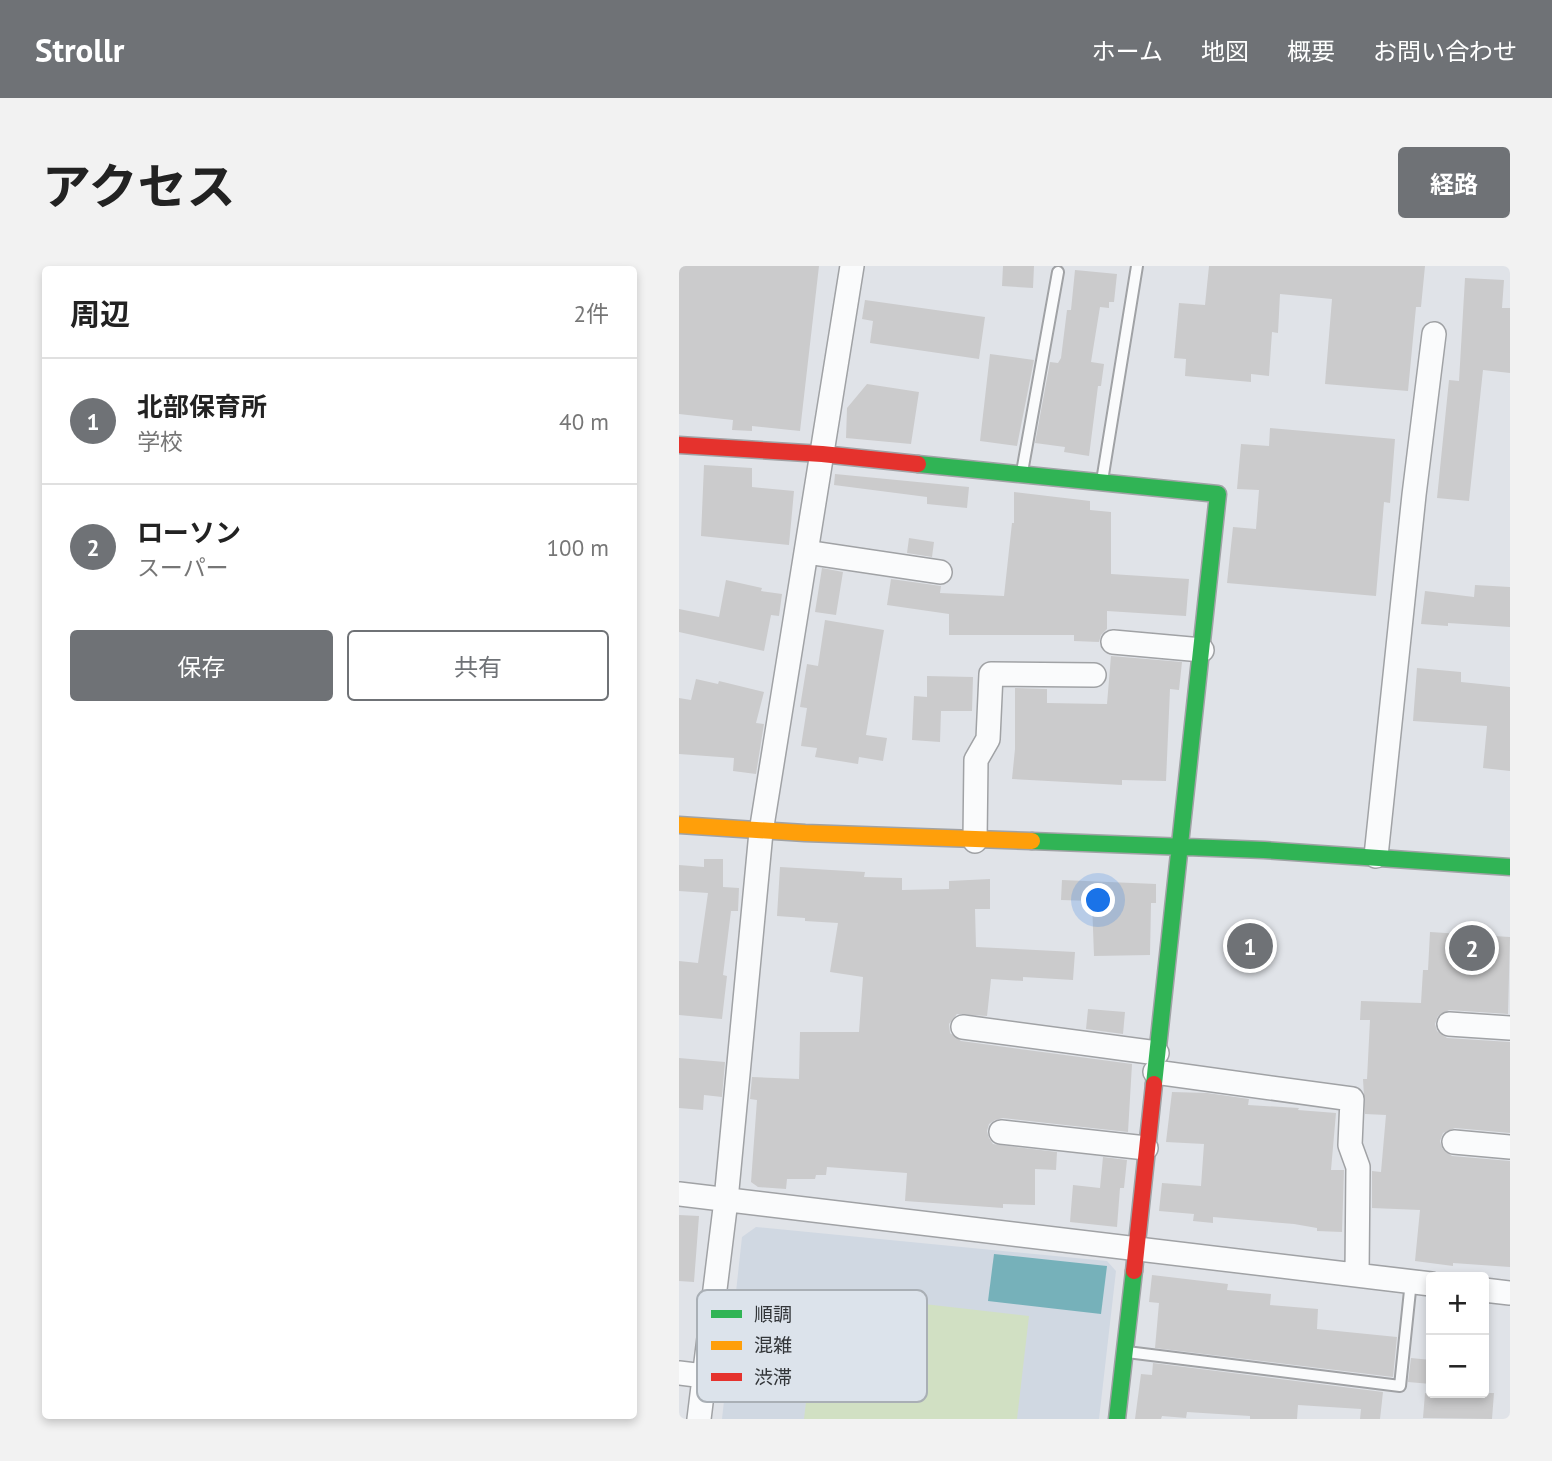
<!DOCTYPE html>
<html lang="ja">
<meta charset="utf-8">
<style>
:root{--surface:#fff;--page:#f2f2f2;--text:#222;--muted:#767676;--line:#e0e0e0;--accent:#6f7276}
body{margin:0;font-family:"PT Sans","Noto Sans JP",sans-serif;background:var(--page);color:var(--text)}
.controls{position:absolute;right:21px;bottom:21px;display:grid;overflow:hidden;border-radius:7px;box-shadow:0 4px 10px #0003}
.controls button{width:63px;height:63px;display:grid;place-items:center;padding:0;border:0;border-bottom:2px solid var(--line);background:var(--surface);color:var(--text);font:35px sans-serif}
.you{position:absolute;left:420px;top:635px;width:24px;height:24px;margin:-18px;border:5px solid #fff;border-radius:50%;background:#1a73e8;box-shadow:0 0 0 10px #1a73e833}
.badge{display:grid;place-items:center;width:46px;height:46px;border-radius:50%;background:var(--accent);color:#fff;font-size:23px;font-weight:700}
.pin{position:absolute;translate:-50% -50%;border:4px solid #fff;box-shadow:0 2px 7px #0006}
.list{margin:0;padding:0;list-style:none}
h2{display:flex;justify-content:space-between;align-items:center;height:91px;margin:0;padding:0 28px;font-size:30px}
h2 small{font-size:23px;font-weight:400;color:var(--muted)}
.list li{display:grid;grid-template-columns:46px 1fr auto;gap:21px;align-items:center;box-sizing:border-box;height:126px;padding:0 28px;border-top:2px solid var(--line)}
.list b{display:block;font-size:26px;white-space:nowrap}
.list p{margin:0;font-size:23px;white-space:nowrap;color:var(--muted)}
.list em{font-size:23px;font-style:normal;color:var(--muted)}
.actions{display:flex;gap:14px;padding:21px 28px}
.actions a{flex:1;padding:16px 0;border:2px solid var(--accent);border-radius:7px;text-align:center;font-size:24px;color:var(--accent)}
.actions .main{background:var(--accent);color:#fff}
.map{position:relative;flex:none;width:831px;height:1153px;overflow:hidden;border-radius:7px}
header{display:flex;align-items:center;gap:42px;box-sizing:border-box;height:98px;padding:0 35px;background:var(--accent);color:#fff}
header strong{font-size:33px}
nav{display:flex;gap:38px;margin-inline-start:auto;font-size:24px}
.intro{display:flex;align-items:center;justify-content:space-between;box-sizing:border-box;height:168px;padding:0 42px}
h1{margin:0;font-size:49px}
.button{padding:18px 32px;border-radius:7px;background:var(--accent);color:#fff;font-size:24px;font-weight:700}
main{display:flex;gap:42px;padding:0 42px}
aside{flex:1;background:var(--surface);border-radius:7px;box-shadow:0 4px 10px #0003}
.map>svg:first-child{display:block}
</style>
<header>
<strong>Strollr</strong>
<nav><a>ホーム</a><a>地図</a><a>概要</a><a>お問い合わせ</a></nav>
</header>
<div class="intro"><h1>アクセス</h1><a class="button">経路</a></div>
<main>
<aside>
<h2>周辺<small>2件</small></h2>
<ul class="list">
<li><span class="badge">1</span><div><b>北部保育所</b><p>学校</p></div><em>40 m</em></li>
<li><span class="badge">2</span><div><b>ローソン</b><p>スーパー</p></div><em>100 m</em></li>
</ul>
<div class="actions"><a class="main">保存</a><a>共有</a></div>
</aside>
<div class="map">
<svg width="831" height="1153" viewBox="0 0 831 1153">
<rect width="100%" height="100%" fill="#e0e3e8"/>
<!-- built -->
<path fill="#d0d8e2" d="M77 961 428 995 437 1005 420 1153H43L63 971Z"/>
<!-- green -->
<path fill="#d1e0c3" d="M140 1026 350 1050 338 1153H125Z"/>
<!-- water -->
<path fill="#76b1ba" d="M315 988 428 1000 422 1048 309 1035Z"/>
<!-- building -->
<path fill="#cbcbcc" d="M0 0H140L121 165 73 160V165L53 164 54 154 0 148Z
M324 0H355L354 22 323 20Z
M530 0H746L742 41H737L729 125 646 118 653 33 601 28 599 67 593 66 590 110 572 108V116L506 110 507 93 495 92 500 37 526 39Z
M396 4 438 8 435 36H430V42L421 41 412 96 425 98 422 120H419L410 190 385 186 386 181 356 177 371 96 379 97 382 92 388 44H392Z
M786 12 825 14 823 42H831V107L804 104 790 235 758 232 770 114 780 115Z
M186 34 306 51 300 93 191 77 194 55 183 53Z
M311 88 355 94 338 180 301 175Z
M188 118 240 126 232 178 167 172 168 142Z
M591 162 716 173 711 237 705 236 697 330 548 317 554 261 577 263 580 224 558 223 562 178 590 180Z
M25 199 73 202V221L115 225 110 279 22 270Z
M156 208 290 221 288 242 248 238V231L155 219Z
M335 226 411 235V244L432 246V308L510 313 507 350 428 345V363L422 369 420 376 395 375V369H270V348L208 339 212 313 262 320 261 327 325 330 333 257H335Z
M230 272 255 276 253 291 228 287Z
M143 302 164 306 157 349 136 346Z
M47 314 83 322 82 325 103 328 100 350 92 349 85 385 0 366V343L40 351Z
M796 319 831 321V361L769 357V360L742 358 746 325 795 331Z
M146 354 205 364 187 469 208 472 204 495 180 491 179 498 136 491 138 482 122 480 128 442 121 441 128 398 139 400Z
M432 390 503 396 500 424 491 423 487 515 443 514V519L333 513 336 483V422L368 423V437L428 438Z
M738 402 782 406V416L831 421V505L804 502 808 460 734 455Z
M248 410 294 411 293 445H262L261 476 233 474 235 430 248 431Z
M17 413 39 418 40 415 85 426 77 457 85 458 77 508 54 505 55 492 0 488V432L12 434Z
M25 593H44V621L60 622 59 645H52L44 709 48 710 43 753 0 749V695L19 697 29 627 0 625V599L25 601Z
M101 601 186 606 185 611 223 612V624L270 623V615L311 613V643H296L297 681 396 686 394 714 344 711V715L312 713 308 750 278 748 270 758 271 767 282 775 453 798 449 866 324 852 316 854 310 858 308 865 310 872 314 878 378 886 377 904 356 903V939L324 938V942L226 935 228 907 148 901 147 909H137L136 913H108L107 923 79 921 72 916 78 834 71 833 73 811 120 813 121 766H180L184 711 151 706 159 657 126 655V652L98 650Z
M383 614 477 618V637H472L471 689 415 690 413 635 382 634Z
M751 666 831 671 829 748 770 744 759 750 756 758 758 765 768 772 831 776V867L776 862 764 867 761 875 763 882 773 890 831 895V1001L774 997V1000L736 995 741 944 693 942V905L702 906 707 849 686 848 684 813H688L691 754H681L682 735 742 737 744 704H749Z
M409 743 446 746 444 768 407 763Z
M0 792 46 796 43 831 25 829 24 844 0 842Z
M493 826 528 827 570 833 569 839 620 842 619 844 657 847 652 904H665L663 966 638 965V962L615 958 534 951V957L514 955 515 948 480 945 483 917 522 920 525 878 487 876Z
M424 891 448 894 445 922H441L438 961 391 956 394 919 421 922Z
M0 949 20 950 15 1016 0 1015Z
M473 1009 549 1018 548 1024 592 1028 591 1039 639 1043 638 1063 718 1071 714 1111 476 1082 480 1037 470 1036Z
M732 1092 752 1094V1118L729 1116Z
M474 1097 704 1126 701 1153H681L682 1143 619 1139 618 1153H571V1150L508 1146 507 1152 483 1150 482 1153H456L462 1108 473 1109Z
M746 1127H815L813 1153 744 1152Z"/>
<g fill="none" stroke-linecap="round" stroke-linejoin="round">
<!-- lane casing -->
<g stroke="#a0a2a5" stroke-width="14">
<path id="lane" d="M343 206 379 6
M423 215 458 0
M448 1086 721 1120 732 1015"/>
</g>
<!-- street casing -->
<g stroke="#a0a2a5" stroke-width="26">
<path id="street" d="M127 286 261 306
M434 376 523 384
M296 575 297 494 309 473 312 408 415 409
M697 590 735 229 755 68
M770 758 831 762
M284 761 478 787
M476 806 673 833 671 879 679 901 678 1008
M322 866 467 882
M775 876 831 881
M0 928 752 1018
M805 1024 831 1027
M0 1107 25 1110
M20 1153 47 934 82 566 173 0"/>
</g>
<!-- fast casing -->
<g stroke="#a0a2a5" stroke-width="19">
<path id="fast" d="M239 198 539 228 475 818
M353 575 585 584 831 601
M438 1153 455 1005"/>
</g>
<!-- slow casing -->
<g stroke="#a0a2a5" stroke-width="19">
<path id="slow" d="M0 559 126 567 353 575"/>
</g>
<!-- jam casing -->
<g stroke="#a0a2a5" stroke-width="19">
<path id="jam" d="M0 179 143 188 239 198
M455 1005 475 818"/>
</g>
<!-- lane -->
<use href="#lane" stroke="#fafbfc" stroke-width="10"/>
<!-- street -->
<use href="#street" stroke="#fafbfc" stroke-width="23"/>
<!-- fast -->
<use href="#fast" stroke="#30b455" stroke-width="16"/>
<!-- slow -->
<use href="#slow" stroke="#ff9f0a" stroke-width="16"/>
<!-- jam -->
<use href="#jam" stroke="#e5322d" stroke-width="16"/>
</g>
<!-- legend -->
<rect x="18" y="1024" width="230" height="112" rx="10" fill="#dce3eb" stroke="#a9afb5" stroke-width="2"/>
<rect x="32" y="1044" width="31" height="8" fill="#30b455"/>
<rect x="32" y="1075" width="31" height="9" fill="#ff9f0a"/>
<rect x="32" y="1107" width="31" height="8" fill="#e5322d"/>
<g font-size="19" fill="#323538">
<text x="75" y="1055">順調</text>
<text x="75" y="1086">混雑</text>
<text x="75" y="1118">渋滞</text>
</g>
</svg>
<div class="controls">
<button>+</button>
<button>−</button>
</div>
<div class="you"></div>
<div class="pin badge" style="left:571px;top:680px">1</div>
<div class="pin badge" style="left:793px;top:682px">2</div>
</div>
</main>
